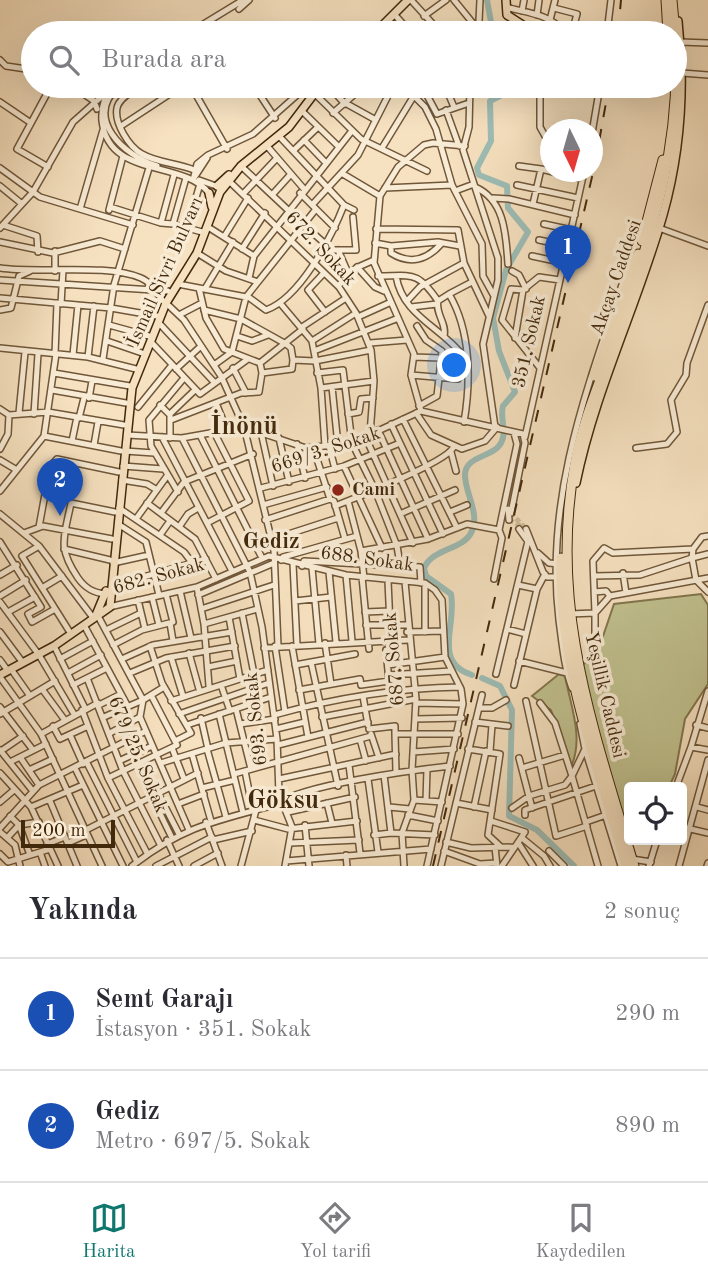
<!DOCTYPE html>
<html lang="tr">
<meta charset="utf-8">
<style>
:root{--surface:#fff;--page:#f7f7f7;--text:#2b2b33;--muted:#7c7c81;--line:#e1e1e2;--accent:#0f766e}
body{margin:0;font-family:"Old Standard TT",serif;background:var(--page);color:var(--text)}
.controls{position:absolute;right:21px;bottom:21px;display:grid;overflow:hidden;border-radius:7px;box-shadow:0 7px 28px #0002}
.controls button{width:63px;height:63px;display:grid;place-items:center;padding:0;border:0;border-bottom:2px solid var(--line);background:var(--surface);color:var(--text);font:35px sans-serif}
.compass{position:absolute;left:540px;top:119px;width:63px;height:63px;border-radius:50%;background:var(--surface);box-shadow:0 7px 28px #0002;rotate:175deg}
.scale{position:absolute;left:21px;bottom:18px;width:94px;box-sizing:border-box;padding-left:7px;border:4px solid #43290c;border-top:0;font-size:19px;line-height:24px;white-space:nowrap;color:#43290c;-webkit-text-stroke:5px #f9ecd6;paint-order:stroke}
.you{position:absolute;left:455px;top:366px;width:24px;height:24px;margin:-18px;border:5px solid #fff;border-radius:50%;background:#1a73e8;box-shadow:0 0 0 10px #1a73e833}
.badge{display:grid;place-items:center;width:46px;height:46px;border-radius:50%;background:var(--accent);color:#fff;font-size:23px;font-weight:700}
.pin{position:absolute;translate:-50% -58px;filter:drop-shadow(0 2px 4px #0008)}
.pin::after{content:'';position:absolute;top:37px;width:24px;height:21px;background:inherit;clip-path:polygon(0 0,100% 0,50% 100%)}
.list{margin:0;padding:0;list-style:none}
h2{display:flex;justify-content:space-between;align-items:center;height:91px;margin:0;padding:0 28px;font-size:30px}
h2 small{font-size:23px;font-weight:400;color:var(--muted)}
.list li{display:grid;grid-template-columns:46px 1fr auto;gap:21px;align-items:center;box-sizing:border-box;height:112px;padding:0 28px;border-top:2px solid var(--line)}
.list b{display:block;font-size:26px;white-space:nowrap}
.list p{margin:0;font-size:23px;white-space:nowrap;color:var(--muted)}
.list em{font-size:23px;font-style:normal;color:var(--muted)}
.icon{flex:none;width:38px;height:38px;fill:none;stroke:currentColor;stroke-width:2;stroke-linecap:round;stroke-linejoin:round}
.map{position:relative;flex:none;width:708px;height:866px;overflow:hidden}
.search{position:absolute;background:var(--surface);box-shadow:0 7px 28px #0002;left:21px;right:21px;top:21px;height:77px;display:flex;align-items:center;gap:18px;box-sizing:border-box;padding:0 24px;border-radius:38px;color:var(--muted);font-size:26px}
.sheet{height:315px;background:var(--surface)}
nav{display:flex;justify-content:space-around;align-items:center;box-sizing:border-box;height:98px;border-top:2px solid var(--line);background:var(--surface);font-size:19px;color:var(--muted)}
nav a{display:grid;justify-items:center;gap:4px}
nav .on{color:var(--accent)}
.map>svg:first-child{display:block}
</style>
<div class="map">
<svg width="708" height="866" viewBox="0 0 708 866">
<rect width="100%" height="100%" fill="#f6e1c0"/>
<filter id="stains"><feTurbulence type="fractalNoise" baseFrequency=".00286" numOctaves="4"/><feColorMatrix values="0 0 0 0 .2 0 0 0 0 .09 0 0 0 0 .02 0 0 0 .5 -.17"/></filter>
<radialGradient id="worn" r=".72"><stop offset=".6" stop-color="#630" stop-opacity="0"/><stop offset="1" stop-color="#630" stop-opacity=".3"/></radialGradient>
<!-- green -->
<path fill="#c1c290" stroke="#82764e" stroke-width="2" d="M701 594 708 605V684L685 719 675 774 669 787H629L627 832 578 663 584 664 598 651 614 604Z
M559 674 565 676C571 707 584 738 571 767L551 710 532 696Z"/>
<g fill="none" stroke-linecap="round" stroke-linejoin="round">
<!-- river -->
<path stroke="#9dbdb6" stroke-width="6" d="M487 0 493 33
M472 675C432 662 457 626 451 594L426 576 424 568C433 548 462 550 471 533 481 514 465 494 465 475 465 458 487 457 497 448 510 436 499 420 503 406L515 392 499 351 493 318 506 270 528 232 508 208 507 186 479 175 477 168 491 141 490 101 520 86
M482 678 500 686 512 710 509 816 537 830 574 866"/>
<!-- minor-tunnel -->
<path stroke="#d2bc9c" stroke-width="5" stroke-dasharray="5 2.5" stroke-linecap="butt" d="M511 513 526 529
M509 520 525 528"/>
<!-- minor casing -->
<g stroke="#705739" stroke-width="8">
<path id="minor" d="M411 0 441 33
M454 0 476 27
M506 7C527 13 551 14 565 33
M554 8 577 14 574 25 604 33
M239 9 249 0
M522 11 524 0
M394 14 411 33
M537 15 539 0
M424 16 446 0
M550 20 555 0
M189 33 243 0
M471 33 479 21 480 0
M607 33 611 0
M680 42 708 43
M0 60 6 66 33 70
M682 73 708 75
M72 86 94 101 97 109
M113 86C104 96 101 108 102 121 109 179 182 159 209 193
M119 86C83 118 124 156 157 166
M140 86C133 91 119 98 117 108 114 123 129 147 142 154 157 163 178 163 194 170
M191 86 227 149
M254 86 275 118
M329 86 345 104
M404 86 425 107 436 129 452 185 482 244 483 276 494 296
M422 86 437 114 469 103
M445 86 454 107
M470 86 469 127 463 150 498 258V280L483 344 495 427
M314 93 361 139 427 171
M540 97V127L550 145
M0 102 31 123
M347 104 374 119
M301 110 339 147
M446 110 459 146
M333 113 364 86
M121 126 182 86
M592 133 600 86
M279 136 344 205 354 210
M304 140 326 163
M267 146 304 189
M382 148 415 94
M293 151 318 127
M241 166 288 210
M519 166 541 169
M48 167 17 149 51 86
M0 168 40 197 133 225
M343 174 380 196
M194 178 207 158
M193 180 197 164 208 155 253 134 305 88
M199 180 213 185
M229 181 339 287 356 313 371 350 374 381 370 434
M517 185 578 198
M0 186 22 204
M475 187C505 200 506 235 508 264
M385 188 452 185
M455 191 474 184
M300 193 335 228
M243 194 277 158
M272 195 291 174
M493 198 509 199 575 215
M533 204 541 169 582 179
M312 205 358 155 393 86
M110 207 161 223 174 175
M80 209 103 130
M109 210 123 156
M161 223 173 224 186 178
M173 224 202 232
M544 224 572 230
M3 225 37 236 38 252
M304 225 332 250H356L353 217
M208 227 254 256 351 132
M0 228 33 192 73 122 109 90
M187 228 200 184
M659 228 708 246
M376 229 458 230 464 263 489 316
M224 237 248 198
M539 240 568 246
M0 242 53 253 100 241 125 249
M375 243 391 246 438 242 460 246
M391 246V253C410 265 427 260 441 244
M242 249 265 213
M338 250 349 275
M197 253 226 271 258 282
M532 256 565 263
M357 267 375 287 384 291
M0 268C40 274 105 263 141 278 151 282 157 293 163 301
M55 271V251
M512 271 519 275 526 289
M323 274 308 290 325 312
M378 276C412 276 417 270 438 301
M396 276C403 317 442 327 464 357
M249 278 254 256
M0 280 168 291
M178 284 246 297
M114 285 149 168
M338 286 356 268 374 260
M206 287 233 242
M199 288 206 318 224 349 260 363 262 373 292 369 293 360
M523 290 511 289 502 320 540 368
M449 294 472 282
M247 296 266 310C300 298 331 238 344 205
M0 298 111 308 157 316
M407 301 420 287 464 263
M438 301 449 294C471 331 471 381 464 422
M438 301C435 314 447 323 444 336
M166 303 184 320 221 376 244 427 274 550 278 646
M280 303 312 341 321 388 325 446
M61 304 63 270
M411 307 437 304
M0 310 11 308 19 276 30 271
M204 310 241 319 286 344 291 348 293 360 315 361 371 350
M179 315 202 303
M358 317 389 303
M158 322 214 382
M109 325 149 336
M417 326 426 340 442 351 437 396 419 406
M302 327 346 298
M237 336 252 341 268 335
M515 338 523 290 539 277 560 280
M107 341 142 353
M312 341 356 313
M151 342 200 394 248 359
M370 343 407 340
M0 348 88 357 136 369
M314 351 396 319
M55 354 57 303
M73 355 78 305
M88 357 94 306
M414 357 466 359
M103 359 114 285
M260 363 303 329
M214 365 232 352 246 297 316 209
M233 368 246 393
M176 369 201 346
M54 373 130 386
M317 373 343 370 352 443 375 490 397 546 400 564
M411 375 458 379
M332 387 338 445
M321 388 374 381
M52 390 126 403
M89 398 92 381
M216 403 227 430
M160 405 170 415V438
M138 407 172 365
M0 409 9 415 48 412 124 425
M421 411 411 375 414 354 374 263 380 196 398 167 424 145 433 143 465 146
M19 413 25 352
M416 413 431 435 462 449 485 441 497 427
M34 414 38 354
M170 414 195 390
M348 414 359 412 361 399 373 398
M79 418 84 398
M403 419 457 528
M171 420 241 393 259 392 262 373
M391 424 443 534
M378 430 428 539
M261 432 273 486
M127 435 182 438 244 427 306 448 352 443 421 411 523 434 525 443 511 513
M200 435 261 556
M44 436 121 451
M365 436 413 543
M162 437 232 571
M525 437 584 172
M182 438 250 572 262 627 277 739 279 794 292 827 285 866
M279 438 289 482
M72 441 77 417
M297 444 305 478
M94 445 98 422
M329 446 335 469
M313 447 330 499 334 501 345 539
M636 448 667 444 677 432 671 400 686 375 687 363 708 305
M0 449 8 434 9 415
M125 451 154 453
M451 452 456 471
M0 460 15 469
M123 466 163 469
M344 466 382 548
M122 480 147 484 157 490
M261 488 344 466 400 443
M0 491 44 436 56 354
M178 492 151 446 149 420 184 378
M348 501 361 551 364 578
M147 503 195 539 216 579
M263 505 327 487
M335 506C356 498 444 463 453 448
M119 508 184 552 193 564
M508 509 509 520
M450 512 467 505
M161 513 184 482 253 454
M0 514 39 546 94 619
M400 514 455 490
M136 519 167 476
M265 520 330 499
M207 523 249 501 214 432
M118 524 146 542 159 595
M39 527 50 467 57 459 119 472
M179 527 188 514 198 508
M519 529 529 543
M526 529 543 572 547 577H557
M499 530 517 444 514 433
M24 533 43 526 112 539
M160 535 170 521
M270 540 338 518
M0 542 41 607 28 614 32 622 55 609
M39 546 22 556 71 634
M64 549 110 560
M361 551 428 539 467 524 499 530 502 538 494 579
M538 553 549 563 559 564
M708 554 692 558 696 580 708 592
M281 560 283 557 357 536
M113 563 149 555
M293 564 297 645
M302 566 304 561 420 567 421 583
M312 568 319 644
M329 572 336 642
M623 573 626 593
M0 575 17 565
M346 575 352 641
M594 576 640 575 692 558 693 549 702 537 708 536
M362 577 369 649
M388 581 390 625
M425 583V632
M518 585 537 589
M112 586 206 559
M197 587 204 624 209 686
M42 588 62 576
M180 591 191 638
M594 592 606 591 610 596
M106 594C93 593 85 588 78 578 57 547 64 538 71 503L115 512
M198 595 274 563
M0 596 26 580
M152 597 159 625
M138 600 145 629
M295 601 331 597
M0 602 39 655 74 714
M109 607 197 587 269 556 346 575 425 583 435 590 442 600 445 657 461 689 463 704 427 866
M201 609 274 585
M8 612 35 597
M365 612 389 611
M242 613 254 674
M569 614 595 613 593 561 604 548 613 553 693 549
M98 616 143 700 140 717 189 830
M229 617 240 679
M170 623 173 641
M204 624 257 609
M84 625 127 705
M366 625H407
M507 629 526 634
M106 630 141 613
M0 632 23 663
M407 632 443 631
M325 643 331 684
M113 645 142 630 173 622 166 594
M54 646 85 708
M150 646 162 683 191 733 175 741
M275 646 285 712
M292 646 308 737
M264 648 408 640
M595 649V613L610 596 708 578
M189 653 199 689
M171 657 183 696
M60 659 93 641
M122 659 153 645 232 632
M0 660 8 671
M519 661 567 673
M311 662 338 786
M295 665 355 654
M388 665 445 657
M208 667 237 661
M11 669 30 696
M68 673 101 655
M130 673 166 658 235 646
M496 674 528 541
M388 675 451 671
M0 677 41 734 102 866
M87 678 123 771 160 844
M73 685 107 668
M221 685 230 711
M514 685 537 589 545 574
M572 688C564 667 562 642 559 620 544 495 589 383 628 267L634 261
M42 689 64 719
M299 690 360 679 361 685 389 681 386 650
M363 696 368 725
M171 701 268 670
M526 701 556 836 587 826
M416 703 463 704
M99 705 121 694
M0 707 33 750
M479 708H492L506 700
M236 709 251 769
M82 710 108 778 147 853
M0 714 55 681
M179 714 269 683
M219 714 243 813
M274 715C335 698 397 688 460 687
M104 717 143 700 164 687
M322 717 416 699
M201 718 208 749
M415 719 462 718
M475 722 508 726
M240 724 275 719
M580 724 585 749 621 866
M187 725 271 697
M696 725 708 728
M53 726 60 739 88 726
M276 729 305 722
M369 729 395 726V734H458
M110 733 140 717
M41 734 98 703
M371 734 379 758
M395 734 396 772
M70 735 83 764
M360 739 366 761
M278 745 368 722
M691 747 708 691
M172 748 184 779
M207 749 226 817
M468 749 500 754 488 835 501 847
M585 749 572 776 598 866
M0 750 32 790
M1 751 23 736
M490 751 492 725
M413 752 454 749
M192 754 211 821
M20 757 39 785
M519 758 532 808
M121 760 152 746
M10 762 46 744
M87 763 137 862
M161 763 226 743 277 739
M141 764 156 795
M349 765 360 853
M75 768 123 866
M522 768 565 755
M29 770 53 759
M245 771 253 811
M0 773 31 807 58 866
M234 774 371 736
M384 775 391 833
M108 778 177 745 151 695
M279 779 396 754
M368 779 378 852
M676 787 691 747 708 750
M202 788 235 780
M158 793 179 834
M152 797 172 838
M414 800 442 802
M50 801 77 866
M426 801 427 769
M0 802 14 790
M327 803 332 823
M456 803 492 810
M178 804 204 794
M31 807 83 785
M389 807 410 809
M474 807 486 751
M697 807 708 810
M512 808 529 796 565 785 572 776 555 723 540 703
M288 812 355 797
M408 815 438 821
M525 815V810L596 786
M10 816 19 825 30 855
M254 820 288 829 357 821
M491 821 525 832 502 866
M206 822 222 866
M586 822 606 815
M305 825 309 866
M682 827 708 833
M0 828 39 785 146 731
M84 831 198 773
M0 832 15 845 20 866
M374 835 391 833 435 835
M7 838 19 825 39 822
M522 838 544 856 550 866
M167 840 179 866
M213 840 252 831
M446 842 471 848 515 847
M68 843 86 835
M290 843 359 840
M47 844 65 837
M519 844 533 866
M495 847 497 866
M444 851 480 864 496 863
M549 851 564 866
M40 852 45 866
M0 854 8 862 50 849
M346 855 347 866
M632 859 651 862
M286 861 431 849
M132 866C182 827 215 821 275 805 300 785 414 770 450 766
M156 866 212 837
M194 866 218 853
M241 866 256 810
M404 866 402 833 414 800 412 770 416 699 405 582
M441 866 482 695
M649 866 657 840
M679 866 708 760
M707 866 708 863"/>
</g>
<!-- major casing -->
<g stroke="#43290c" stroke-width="10">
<path id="major" d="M506 0 507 15 535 33
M375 33 408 0
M599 86H600
M217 186 229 175
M209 193 212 207
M576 483C595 390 637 306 663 215 681 151 685 86 678 21
M96 615 106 591
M0 675 54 646 110 607 132 388 166 303 197 253 220 192 241 166 289 127 320 86"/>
</g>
<!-- highway casing -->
<g stroke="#43290c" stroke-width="11">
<path id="highway" d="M666 0 668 33
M672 0 675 33
M642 241 663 160
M594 376 638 254
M561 558C558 666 597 764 626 866
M634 866C594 730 548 608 575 463 582 424 597 389 610 353 648 242 683 154 675 35"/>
</g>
<!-- minor -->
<use href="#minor" stroke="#f9ecd6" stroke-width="5"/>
<!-- major -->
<use href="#major" stroke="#f6e1c0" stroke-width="7"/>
<!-- highway -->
<use href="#highway" stroke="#f6e1c0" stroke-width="9"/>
<!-- rail -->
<path stroke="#43290c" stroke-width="2" stroke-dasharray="12 12" stroke-linecap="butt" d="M618 33 621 0
M433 866 595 164 609 86"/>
</g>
<!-- markers -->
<circle fill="#8f2418" stroke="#f9ecd6" stroke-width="2.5" cx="338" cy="490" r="7"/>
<g text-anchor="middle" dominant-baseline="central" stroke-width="7" stroke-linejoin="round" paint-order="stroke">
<!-- street labels -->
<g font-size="19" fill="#43290c" stroke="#f9ecd6">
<text transform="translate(320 249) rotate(47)">672. Sokak</text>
<text transform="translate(166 272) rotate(-66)">İsmail Sivri Bulvarı</text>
<text transform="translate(617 278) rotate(-71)">Akçay Caddesi</text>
<text transform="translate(530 342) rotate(-77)">351. Sokak</text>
<text transform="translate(326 451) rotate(-18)">669/3. Sokak</text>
<text transform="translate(367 560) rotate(8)">688. Sokak</text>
<text transform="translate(159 577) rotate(-15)">682. Sokak</text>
<text transform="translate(395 659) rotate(-95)">687. Sokak</text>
<text transform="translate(604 695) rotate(77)">Yeşillik Caddesi</text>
<text transform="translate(257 719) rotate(-96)">693. Sokak</text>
<text transform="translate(137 755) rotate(67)">679/25. Sokak</text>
</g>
<!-- poi labels -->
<g font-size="19" font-weight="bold" fill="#43290c" stroke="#f9ecd6" text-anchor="start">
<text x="352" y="490">Cami</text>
</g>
<!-- quarter labels -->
<g font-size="23" font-weight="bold" fill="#43290c" stroke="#f9ecd6">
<text x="271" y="541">Gediz</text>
</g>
<!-- district labels -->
<g font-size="26" font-weight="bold" fill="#43290c" stroke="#f9ecd6">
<text x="244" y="427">İnönü</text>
<text x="283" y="801">Göksu</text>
</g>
</g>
<rect width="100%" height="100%" filter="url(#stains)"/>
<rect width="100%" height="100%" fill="url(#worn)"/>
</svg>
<div class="controls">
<button><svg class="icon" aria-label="locate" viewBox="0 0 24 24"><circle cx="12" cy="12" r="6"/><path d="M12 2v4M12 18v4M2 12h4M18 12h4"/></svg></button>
</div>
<svg class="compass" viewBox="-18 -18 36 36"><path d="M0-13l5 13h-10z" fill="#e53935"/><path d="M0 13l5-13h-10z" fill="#7c7c81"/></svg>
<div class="scale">200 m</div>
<div class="you"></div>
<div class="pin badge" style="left:568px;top:283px;background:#1a4fb4">1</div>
<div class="pin badge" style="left:60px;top:516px;background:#1a4fb4">2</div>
<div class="search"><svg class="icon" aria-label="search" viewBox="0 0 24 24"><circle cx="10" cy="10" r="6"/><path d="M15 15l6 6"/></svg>Burada ara</div>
</div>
<section class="sheet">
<h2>Yakında<small>2 sonuç</small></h2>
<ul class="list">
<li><span class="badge" style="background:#1a4fb4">1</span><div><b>Semt Garajı</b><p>İstasyon · 351. Sokak</p></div><em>290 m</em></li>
<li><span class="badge" style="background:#1a4fb4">2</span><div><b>Gediz</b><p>Metro · 697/5. Sokak</p></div><em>890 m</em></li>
</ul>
</section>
<nav>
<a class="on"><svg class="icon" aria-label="map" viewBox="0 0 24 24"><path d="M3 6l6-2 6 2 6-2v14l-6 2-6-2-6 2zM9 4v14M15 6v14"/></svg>Harita</a>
<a><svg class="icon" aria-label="directions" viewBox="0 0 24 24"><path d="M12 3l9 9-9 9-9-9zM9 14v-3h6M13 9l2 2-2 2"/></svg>Yol tarifi</a>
<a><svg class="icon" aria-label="saved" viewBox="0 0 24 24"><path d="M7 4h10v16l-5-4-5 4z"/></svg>Kaydedilen</a>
</nav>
